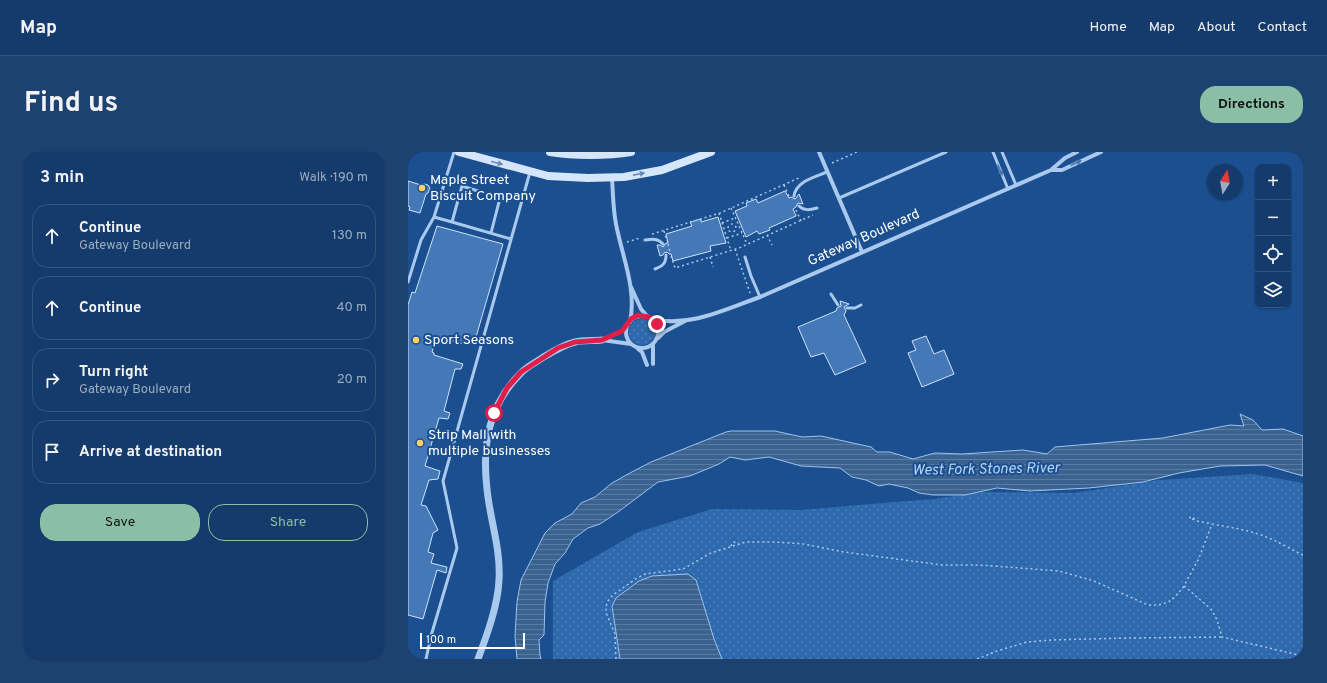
<!DOCTYPE html>
<meta charset="utf-8">
<style>
:root{--surface:#143b6b;--page:#1d4271;--text:#f1f3f6;--muted:#9dadc1;--line:#33557e;--accent:#8abfa5}
body{margin:0;font-family:Overpass,sans-serif;background:var(--page);color:var(--text)}
.controls{position:absolute;right:12px;top:12px;display:grid;overflow:hidden;border-radius:8px;box-shadow:0 1px 3px #0004}
.controls button{width:36px;height:36px;display:grid;place-items:center;padding:0;border:0;border-bottom:1px solid var(--line);background:var(--surface);color:var(--text);font:20px sans-serif}
.compass{position:absolute;left:799px;top:12px;width:36px;height:36px;border-radius:50%;background:var(--surface);box-shadow:0 1px 3px #0004;rotate:11deg}
.scale{position:absolute;left:12px;bottom:10px;width:105px;box-sizing:border-box;padding-left:4px;border:2px solid #fff;border-top:0;font-size:11px;line-height:14px;white-space:nowrap;color:#fff;-webkit-text-stroke:3px #1b4f8f;paint-order:stroke}
.stop{position:absolute;width:12px;height:12px;margin:-9px;border:3px solid #e11d48;border-radius:50%;background:#fff}
.stop.end{background:#e11d48;border-color:#fff;box-shadow:0 1px 4px #0008}
.list{margin:0;padding:0;list-style:none}
h2{display:flex;justify-content:space-between;align-items:center;height:52px;margin:0;padding:0 16px;font-size:17px}
h2 small{font-size:13px;font-weight:400;color:var(--muted)}
.list li{display:grid;grid-template-columns:26px 1fr auto;gap:12px;align-items:center;box-sizing:border-box;height:64px;margin:0 8px 8px;padding:0 8px;border:1px solid var(--line);border-radius:16px}
.list b{display:block;font-size:15px;white-space:nowrap}
.list p{margin:0;font-size:13px;white-space:nowrap;color:var(--muted)}
.list em{font-size:13px;font-style:normal;color:var(--muted)}
.actions{display:flex;gap:8px;padding:12px 16px}
.actions a{flex:1;padding:9px 0;border:1px solid var(--accent);border-radius:16px;text-align:center;font-size:14px;color:var(--accent)}
.actions .main{background:var(--accent);color:#111}
.icon{flex:none;width:22px;height:22px;fill:none;stroke:currentColor;stroke-width:2;stroke-linecap:round;stroke-linejoin:round}
.map{position:relative;flex:none;width:895px;height:507px;overflow:hidden;border-radius:16px}
header{display:flex;align-items:center;gap:24px;box-sizing:border-box;height:56px;padding:0 20px;background:var(--surface);border-bottom:1px solid var(--line)}
header strong{font-size:19px}
nav{display:flex;gap:22px;margin-inline-start:auto;font-size:14px}
.intro{display:flex;align-items:center;justify-content:space-between;box-sizing:border-box;height:96px;padding:0 24px}
h1{margin:0;font-size:28px}
.button{padding:10px 18px;border-radius:16px;background:var(--accent);color:#111;font-size:14px;font-weight:700}
main{display:flex;gap:24px;padding:0 24px}
aside{flex:1;background:var(--surface);border-radius:16px;box-shadow:0 1px 3px #0004}
.map>svg:first-child{display:block}
</style>
<header>
<strong>Map</strong>
<nav><a>Home</a><a>Map</a><a>About</a><a>Contact</a></nav>
</header>
<div class="intro"><h1>Find us</h1><a class="button">Directions</a></div>
<main>
<aside>
<h2>3 min<small>Walk · 190 m</small></h2>
<ul class="list">
<li><svg class="icon" aria-label="ahead" viewBox="0 0 24 24"><path d="M12 20V5M6 11l6-6 6 6"/></svg><div><b>Continue</b><p>Gateway Boulevard</p></div><em>130 m</em></li>
<li><svg class="icon" aria-label="ahead" viewBox="0 0 24 24"><path d="M12 20V5M6 11l6-6 6 6"/></svg><div><b>Continue</b></div><em>40 m</em></li>
<li><svg class="icon" aria-label="right" viewBox="0 0 24 24"><path d="M7 20v-9h11M14 6l5 5-5 5"/></svg><div><b>Turn right</b><p>Gateway Boulevard</p></div><em>20 m</em></li>
<li><svg class="icon" aria-label="arrive" viewBox="0 0 24 24"><path d="M6 21V4h12l-3 4 3 4H6"/></svg><div><b>Arrive at destination</b></div></li>
</ul>
<div class="actions"><a class="main">Save</a><a>Share</a></div>
</aside>
<div class="map">
<svg width="895" height="507" viewBox="0 0 895 507">
<defs>
<pattern id="grass-dots" width="8" height="8" patternUnits="userSpaceOnUse"><rect width="8" height="8" fill="#2e69ad"/><path d="M2 2h.1M6 6h.1" fill="none" stroke="#4d80b9" stroke-width="1.8" stroke-linecap="round"/></pattern>
<pattern id="water-rules" width="6" height="5" patternUnits="userSpaceOnUse"><rect width="6" height="5" fill="#3c6290"/><path d="M0 2.5h6" fill="none" stroke="#597aa1"/></pattern>
</defs>
<rect width="100%" height="100%" fill="#1b4f8f"/>
<!-- grass -->
<path fill="url(#grass-dots)" d="M221 180a13 13 0 1 1 26 0a13 13 0 1 1-26 0Z
M845 322 895 331V507H145V429L230 380 304 357 393 358 474 351 526 347 576 340 666 341 751 328Z"/>
<!-- water -->
<path fill="url(#water-rules)" stroke="#9cc4f0" d="M832 262 845 268 854 278 875 277 895 284V324L857 313 812 314 771 321 735 330 681 336 622 339 589 336 557 343H525L511 341 500 336 481 332 471 334 458 328 444 325 432 316 393 314 361 305 337 308 322 305 311 312 282 324 250 330 210 360 192 372 180 376 165 387 157 401 147 412 140 431 137 450 136 483 131 488 132 503 133 507H109L107 484 109 450 113 428 137 381 147 371 164 362 173 351 187 345 204 331 222 321 243 310 318 280 323 279H367L394 285 413 284 463 295 469 300H482L505 307 527 301 554 302 615 298 639 302 647 295 755 286 822 273 836 274Z
M280 422 288 428 306 487 314 507H212L204 454 208 446 231 429 244 424Z"/>
<!-- building -->
<path fill="#4478b7" stroke="#cfe3fa" d="M0 29 13 33 16 32 20 33 22 36 20 41 18 42 12 61 1 58 2 55 0 54Z
M377 39 381 46 383 45 387 47 391 42 395 52 390 51 388 55 385 57 388 64 361 76 362 78 351 82 349 79 338 85 327 59 339 54 338 51 348 47 350 51Z
M310 65 318 91 302 94 303 99 265 109 263 102H261L259 100 256 101 255 103 252 104 249 93H252L255 95 258 91H260L258 82 284 74 282 70 293 67V70Z
M29 74 95 92 68 185H58L56 192 29 184 24 200 26 201V203L55 212 53 217H47L36 259 42 261 40 267 31 266 17 314 32 319 30 327 21 328 13 353 18 354 30 378 25 381 20 400 26 402 23 411 39 415 38 421 29 418 15 467 0 463V153L4 140 7 141Z
M432 149 441 152 436 155 438 159 436 163 458 210 427 223 416 201 403 205 390 175 428 159 429 156 433 154Z
M518 184 526 202 536 198 546 222 514 235 500 201 508 198 504 189Z"/>
<g fill="none" stroke-linecap="round" stroke-linejoin="round">
<!-- path -->
<path stroke="#a9c9ee" stroke-width="1.5" stroke-dasharray="2 3" stroke-linecap="butt" d="M424 11 449 0
M376 33 381 44
M323 56 339 92
M388 58 393 69
M311 61 323 99
M314 71 327 66
M320 76a4 4 0 1 1 8 0a4 4 0 1 1-8 0Z
M256 79 259 89
M244 82 312 61 393 25
M359 83 364 93
M319 86 334 81
M219 90 232 86
M260 92 262 100
M327 97 342 141
M263 104 267 116 331 96 405 63
M302 105 305 115
M786 367 783 368 782 367V365H784L789 369 804 372
M323 394 325 390 331 391
M895 403C880 396 866 387 850 382 835 377 820 375 804 372L791 406 776 434 803 457 809 468 814 485 895 504
M208 507 207 482 199 463 198 457 199 450 205 443 229 426 237 422 275 417 303 401 338 390H367L396 392 436 400 534 413H572L651 419 686 429 740 453C760 454 765 448 776 434
M569 507 589 499 619 490 643 488 723 486 814 485"/>
<!-- service -->
<path stroke="#a9c9ee" stroke-width="3" d="M585 0 600 37
M594 0 608 33
M386 44C388 29 407 25 419 20
M431 46 538 0
M391 54C396 59 402 58 409 56
M26 65 44 70
M83 81 92 46 54 34 44 70 103 87
M237 88C244 87 250 86 255 92
M337 105 343 124 352 145
M247 117C255 114 258 111 258 103
M0 130 13 88 26 65 46 0
M423 142 430 153
M439 156H447L453 153
M18 507 23 484 49 396 35 329 122 20"/>
<!-- minor -->
<path stroke="#a9c9ee" stroke-width="4" d="M411 0 454 100
M643 18H654L693 0
M204 26C205 41 205 57 208 72 214 104 229 137 222 170
M223 135 233 157 239 164
M218 180a16 16 0 1 1 32 0a16 16 0 1 1-32 0Z
M244 167C281 176 318 157 352 145L643 18 657 6 669 0
M250 186 256 180 277 169
M194 188 223 192
M194 188 214 179 218 175
M230 197 234 200 239 213
M245 212V192"/>
<!-- tertiary -->
<path stroke="#a9c9ee" stroke-width="7" d="M70 507C79 483 90 453 91 428 93 397 82 368 79 337 74 294 80 254 112 222 118 215 127 211 134 206 144 200 155 193 167 190 175 188 185 189 194 188"/>
<!-- secondary -->
<path stroke="#d6e6fa" stroke-width="8" d="M51 0 140 24 180 26 216 25 254 18 303 0
M142 0C165 4 200 4 223 0"/>
</g>
<!-- one-way arrows -->
<defs><path id="oneway-solid" d="M-6-.8H1V-3.2L6.5 0L1 3.2V.8H-6Z"/></defs>
<g fill="#668bba">
<use href="#oneway-solid" transform="translate(89 11) rotate(14)"/>
<use href="#oneway-solid" transform="translate(231 22) rotate(-11)"/>
</g>
<g fill="#4674ac">
<use href="#oneway-solid" transform="translate(668 11) rotate(-24)"/>
<use href="#oneway-solid" transform="translate(592 18) rotate(67)"/>
</g>
<g fill="none" stroke-linecap="round" stroke-linejoin="round">
<!-- route -->
<path stroke="#e11d48" stroke-width="5" d="M86 261 99 236 113 220 150 196 167 190 194 188 214 179 223 167 230 163 240 165 244 166 249 172"/>
</g>
<!-- markers -->
<g fill="#ffd166" stroke="#1b4f8f" stroke-width="1.5">
<circle cx="14" cy="36" r="4"/>
<circle cx="8" cy="188" r="4"/>
<circle cx="12" cy="291" r="4"/>
</g>
<g text-anchor="middle" dominant-baseline="central" stroke-width="4" stroke-linejoin="round" paint-order="stroke">
<!-- poi labels -->
<g font-size="14" fill="#fff" stroke="#1b4f8f" text-anchor="start">
<text x="22" y="28">Maple Street<tspan x="22" dy="16">Biscuit Company</tspan></text>
<text x="16" y="188">Sport Seasons</text>
<text x="20" y="283">Strip Mall with<tspan x="20" dy="16">multiple businesses</tspan></text>
</g>
<!-- street labels -->
<g font-size="14" fill="#fff" stroke="#1b4f8f">
<text transform="translate(456 86) rotate(-24)">Gateway Boulevard</text>
</g>
<!-- water labels -->
<g font-size="15" font-style="italic" fill="#b5d3f5" stroke="#1b4f8f">
<text transform="translate(578 318) rotate(-1)">West Fork Stones River</text>
</g>
</g>
</svg>
<div class="controls">
<button>+</button>
<button>−</button>
<button><svg class="icon" aria-label="locate" viewBox="0 0 24 24"><circle cx="12" cy="12" r="6"/><path d="M12 2v4M12 18v4M2 12h4M18 12h4"/></svg></button>
<button><svg class="icon" aria-label="layers" viewBox="0 0 24 24"><path d="M12 4l9 5-9 5-9-5zM3 14l9 5 9-5"/></svg></button>
</div>
<svg class="compass" viewBox="-18 -18 36 36"><path d="M0-13l5 13h-10z" fill="#e53935"/><path d="M0 13l5-13h-10z" fill="#9dadc1"/></svg>
<div class="scale">100 m</div>
<div class="stop" style="left:86px;top:261px"></div>
<div class="stop end" style="left:249px;top:172px"></div>
</div>
</main>
